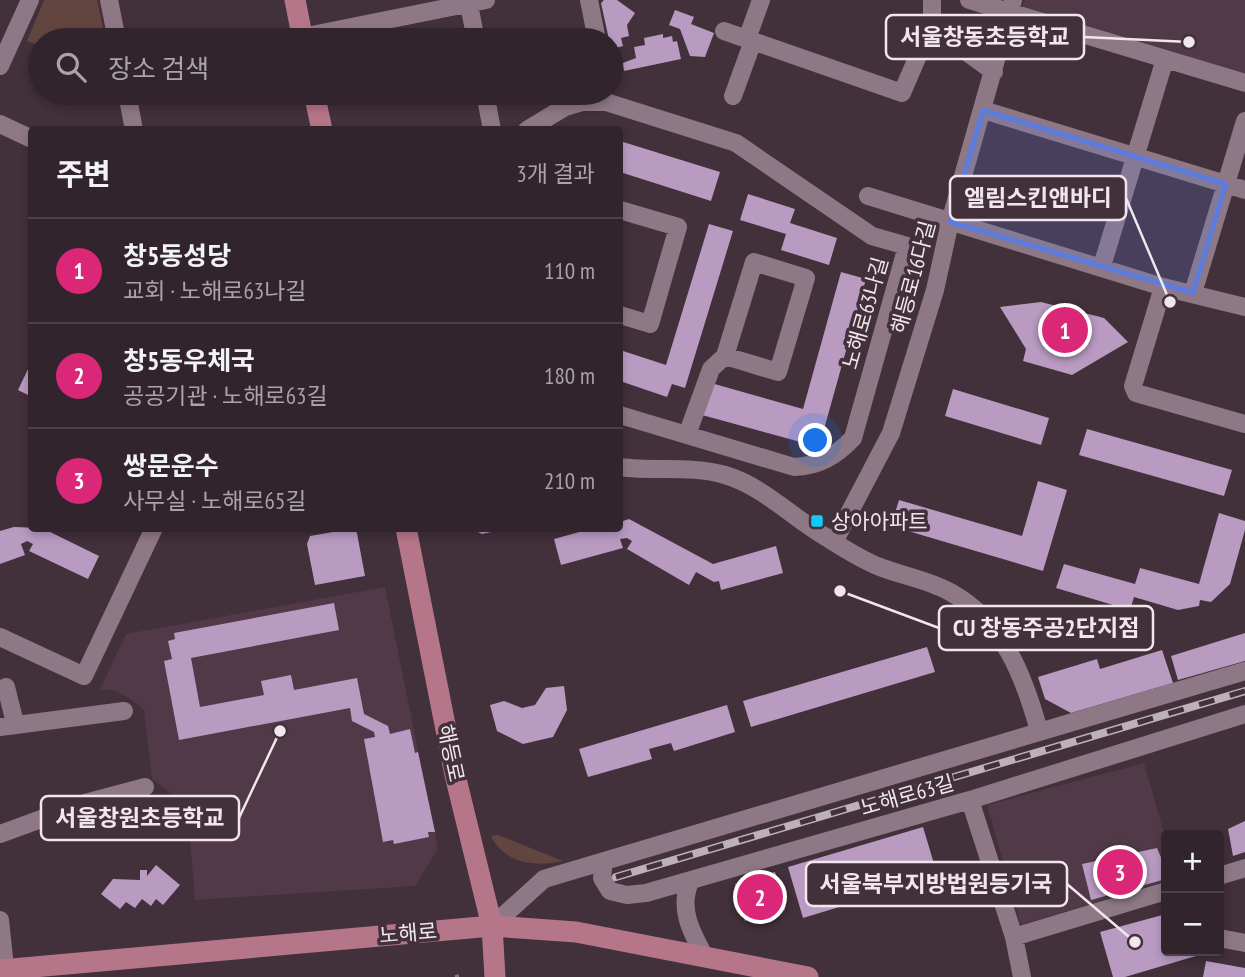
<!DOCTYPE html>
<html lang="ko">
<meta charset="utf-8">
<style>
:root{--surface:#32242c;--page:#3a2c34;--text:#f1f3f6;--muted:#a8a4a9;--line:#4d4148;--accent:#db2777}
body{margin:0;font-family:"PT Sans Narrow","Noto Sans KR",sans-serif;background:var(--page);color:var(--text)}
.controls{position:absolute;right:21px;bottom:21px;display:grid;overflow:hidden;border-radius:7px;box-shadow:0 4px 10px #0003}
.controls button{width:63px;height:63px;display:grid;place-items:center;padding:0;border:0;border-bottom:2px solid var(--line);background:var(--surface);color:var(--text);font:35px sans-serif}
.you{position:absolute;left:816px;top:441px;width:24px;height:24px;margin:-18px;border:5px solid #fff;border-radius:50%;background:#1a73e8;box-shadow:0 0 0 10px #1a73e833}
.badge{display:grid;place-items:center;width:46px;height:46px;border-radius:50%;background:var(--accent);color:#fff;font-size:23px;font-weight:700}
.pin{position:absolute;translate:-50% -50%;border:4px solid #fff;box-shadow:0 2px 7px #0006}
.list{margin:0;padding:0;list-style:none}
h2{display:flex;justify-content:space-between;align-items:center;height:91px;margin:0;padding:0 28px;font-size:30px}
h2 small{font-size:23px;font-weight:400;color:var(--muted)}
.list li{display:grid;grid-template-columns:46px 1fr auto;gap:21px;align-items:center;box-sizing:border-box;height:105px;padding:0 28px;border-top:2px solid var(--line)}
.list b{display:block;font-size:26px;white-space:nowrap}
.list p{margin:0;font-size:23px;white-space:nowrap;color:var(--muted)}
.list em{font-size:23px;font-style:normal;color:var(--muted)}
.icon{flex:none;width:38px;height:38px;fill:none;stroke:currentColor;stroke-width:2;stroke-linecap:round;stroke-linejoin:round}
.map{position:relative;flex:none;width:1245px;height:977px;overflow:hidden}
.search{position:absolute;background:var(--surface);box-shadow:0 4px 10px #0003;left:28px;top:28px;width:595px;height:77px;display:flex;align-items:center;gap:18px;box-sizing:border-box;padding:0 24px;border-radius:38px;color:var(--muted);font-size:26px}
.panel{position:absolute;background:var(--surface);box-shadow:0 4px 10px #0003;left:28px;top:126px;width:595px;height:406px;border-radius:7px}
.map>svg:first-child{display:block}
</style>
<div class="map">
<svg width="1245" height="977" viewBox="0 0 1245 977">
<rect width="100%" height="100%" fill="#42303b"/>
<!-- built -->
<path fill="#513947" d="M1025 0H1245V76L1021 7Z
M385 587 438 849 415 886 195 900 187 806 152 779 144 710 131 699 116 691 100 689 126 634Z
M1144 763 1166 840V881L1021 925 987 805Z"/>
<!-- green -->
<path fill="#634540" d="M44 0H97L106 40H40V46L27 41Z
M498 835 563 861C535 867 505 864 491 836Z"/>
<!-- building -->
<path fill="#b99bc2" d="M604 0H617L635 13 627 25 629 36 621 38 623 46 611 49 601 3Z
M675 10 694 17 691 24 714 33 705 57 690 56 680 29 669 25Z
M663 34V38L672 36 673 42 677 41 681 59 624 71 623 63 636 58 634 47 645 45 644 38Z
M620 141 720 172 711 201 620 172Z
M748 194 795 209 790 223 837 238 829 265 781 250 786 234 740 220Z
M709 224 733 231 685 388 672 384 667 397 620 381V350L666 365Z
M841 272 866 279 819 447 702 415 711 383 803 409Z
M1041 302 1104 318 1128 342 1072 375 1023 361 1026 349 1000 307Z
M30 365 32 366V397L18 390Z
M953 389 1049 418 1041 445 945 416Z
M1087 429 1232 470 1224 496 1079 455Z
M1038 481 1067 490 1043 571 891 526 899 500 1022 536Z
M1219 513 1245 521V530L1230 584 1211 602 1200 600 1199 606 1178 610 1134 597 1130 610 1056 588 1064 564 1135 584 1140 568 1199 584Z
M629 519 713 564 776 546 783 573 721 590 719 581 714 582 696 572 689 585 627 549 632 541 627 538 620 539 623 548 561 565 554 539 594 528H620V522Z
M14 527 42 528 99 556 88 579 29 551 33 544 27 541 21 544 25 555 0 564V531Z
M356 528 365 576 315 585 307 544 310 536Z
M470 528H501V530L482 534Z
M334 603 339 630 191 658 200 707 264 695 261 681 291 675 294 690 357 678 364 714 388 726 390 734 410 729 415 753 418 752 435 832H428L429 837 394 844 393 840 383 842 364 739 375 737 374 732 352 721 350 708 179 740 164 661 172 659 168 641 175 639 174 633Z
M1245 633V661L1178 680 1171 656Z
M927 647 935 672 751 727 743 701Z
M1162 650 1173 683 1071 713 1045 699 1038 677 1097 659 1100 669Z
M564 686 567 710 553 737 523 744 497 731 490 705 504 701 522 708 535 705 546 688Z
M727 705 735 732 674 751 671 743 649 749 652 759 588 777 579 749Z
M1245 821V852L1233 856 1228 829Z
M923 827 938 877 803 918 788 867Z
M1157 848 1166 869V879L1091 900 1082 864Z
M156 865 180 885 163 905 156 899 151 906 142 899 135 908 126 902 120 909 101 894 113 879 140 880V870H147V876Z
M775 872 785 910 745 921 735 884Z
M1166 914V951L1206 953 1125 977H1113L1100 932Z
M1206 961 1245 968V977H1203Z"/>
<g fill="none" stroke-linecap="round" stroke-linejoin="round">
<!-- path -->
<path stroke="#867680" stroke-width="3.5" stroke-dasharray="7 3.5" stroke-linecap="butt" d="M455 977 459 976"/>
<!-- minor -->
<path stroke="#8e7885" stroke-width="18" d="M109 0 117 40
M468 0 476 40
M589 0 597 40
M932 0V23L950 40 994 72
M969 0 1245 83
M724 31 902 93 932 23
M302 37 486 0
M747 39 761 0
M0 66 30 0
M127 93 134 130
M485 93 492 130
M733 96 753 41
M983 110 1245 190
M0 124 32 139
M527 130 565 107 582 102H606L736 143 872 236 907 246 853 438C836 456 819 466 794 467L620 415
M868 196 1163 287 1245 307
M620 210 678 227 650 324 620 315
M1102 266 1165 59
M1163 287 1133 386 1136 393 1245 424
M1193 293 1245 121
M687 435 711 369 725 356 778 372 806 278 754 262 725 356
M620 467C654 472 691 465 725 475 763 486 795 520 829 539 845 549 862 560 880 567 903 576 928 580 950 592 1003 621 1024 676 1039 731
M834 542 891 433 935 290 950 222 1013 0
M0 637 84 676 154 528
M6 687 15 723
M0 727 124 711
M970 800 1014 937 1022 977
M0 834 85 803 145 787
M604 861 602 878 610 891 627 895 646 893 970 800 1245 714
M1219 876 1245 868
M690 882C678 909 692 933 705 957
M0 920 6 977
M492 926 544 879 1245 671
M1014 937 1166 891
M1219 938 1245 943"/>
<!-- major -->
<path stroke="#b67689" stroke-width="21" d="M295 0 303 40
M314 93 322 130
M406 528 455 775 492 926 495 977
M0 970 492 926 576 932 808 977"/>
<!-- rail casing -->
<g stroke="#bdb0b8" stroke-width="8">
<path id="rail" d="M616 877 1245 691"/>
</g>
<!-- rail -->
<use href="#rail" stroke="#42303b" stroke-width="5" stroke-dasharray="16" stroke-linecap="butt"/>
</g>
<!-- marked area -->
<path fill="#5d7cde" fill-opacity="0.2" stroke="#5d7cde" stroke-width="5" stroke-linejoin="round" d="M983 110 1226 184 1193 293 950 222Z"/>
<!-- markers -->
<rect fill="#11cafb" stroke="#42303b" stroke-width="2.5" x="810" y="514" width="14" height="14" rx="3.5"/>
<g text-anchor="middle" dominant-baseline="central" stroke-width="7" stroke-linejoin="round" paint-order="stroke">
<!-- street labels -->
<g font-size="21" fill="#f2e6ed" stroke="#42303b">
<text transform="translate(913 277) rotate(-75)">해등로16다길</text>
<text transform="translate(865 313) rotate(-74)">노해로63나길</text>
<text transform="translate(451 753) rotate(78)">해등로</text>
<text transform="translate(907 795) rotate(-16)">노해로63길</text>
<text transform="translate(408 933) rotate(-5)">노해로</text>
</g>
<!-- poi labels -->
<g font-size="21" fill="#f2e6ed" stroke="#42303b" text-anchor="start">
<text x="831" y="521">상아아파트</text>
</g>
</g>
<!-- callouts -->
<path fill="none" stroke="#f2e6ed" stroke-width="2.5" d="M1189 42L1084 37M1170 302L1126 198M840 591L939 628M280 731L239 818M1135 942L1067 884"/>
<g fill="#f2e6ed" stroke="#42303b" stroke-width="2.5">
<circle cx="1189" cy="42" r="7"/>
<circle cx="1170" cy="302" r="7"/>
<circle cx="840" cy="591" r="7"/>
<circle cx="280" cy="731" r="7"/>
<circle cx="1135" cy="942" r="7"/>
</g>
<g fill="#42303b" stroke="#f2e6ed" stroke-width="2.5">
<rect x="886" y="15" width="198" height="44" rx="7"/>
<rect x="950" y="176" width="176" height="44" rx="7"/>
<rect x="939" y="606" width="214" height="44" rx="7"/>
<rect x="41" y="796" width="198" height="44" rx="7"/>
<rect x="806" y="862" width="261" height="44" rx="7"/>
</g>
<g font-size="23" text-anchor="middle" font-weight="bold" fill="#f2e6ed">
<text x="985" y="45">서울창동초등학교</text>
<text x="1038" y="206">엘림스킨앤바디</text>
<text x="1046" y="636">CU 창동주공2단지점</text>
<text x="140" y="826">서울창원초등학교</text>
<text x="936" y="892">서울북부지방법원등기국</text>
</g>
</svg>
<div class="controls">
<button>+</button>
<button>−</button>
</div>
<div class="you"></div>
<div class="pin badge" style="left:1065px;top:330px">1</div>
<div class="pin badge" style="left:760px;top:897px">2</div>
<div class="pin badge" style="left:1120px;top:872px">3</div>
<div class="search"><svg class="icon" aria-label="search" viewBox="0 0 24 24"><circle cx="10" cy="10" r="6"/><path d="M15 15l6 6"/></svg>장소 검색</div>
<section class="panel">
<h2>주변<small>3개 결과</small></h2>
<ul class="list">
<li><span class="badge">1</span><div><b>창5동성당</b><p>교회 · 노해로63나길</p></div><em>110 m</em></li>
<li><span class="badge">2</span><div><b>창5동우체국</b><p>공공기관 · 노해로63길</p></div><em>180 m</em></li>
<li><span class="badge">3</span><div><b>쌍문운수</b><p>사무실 · 노해로65길</p></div><em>210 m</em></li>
</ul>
</section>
</div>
